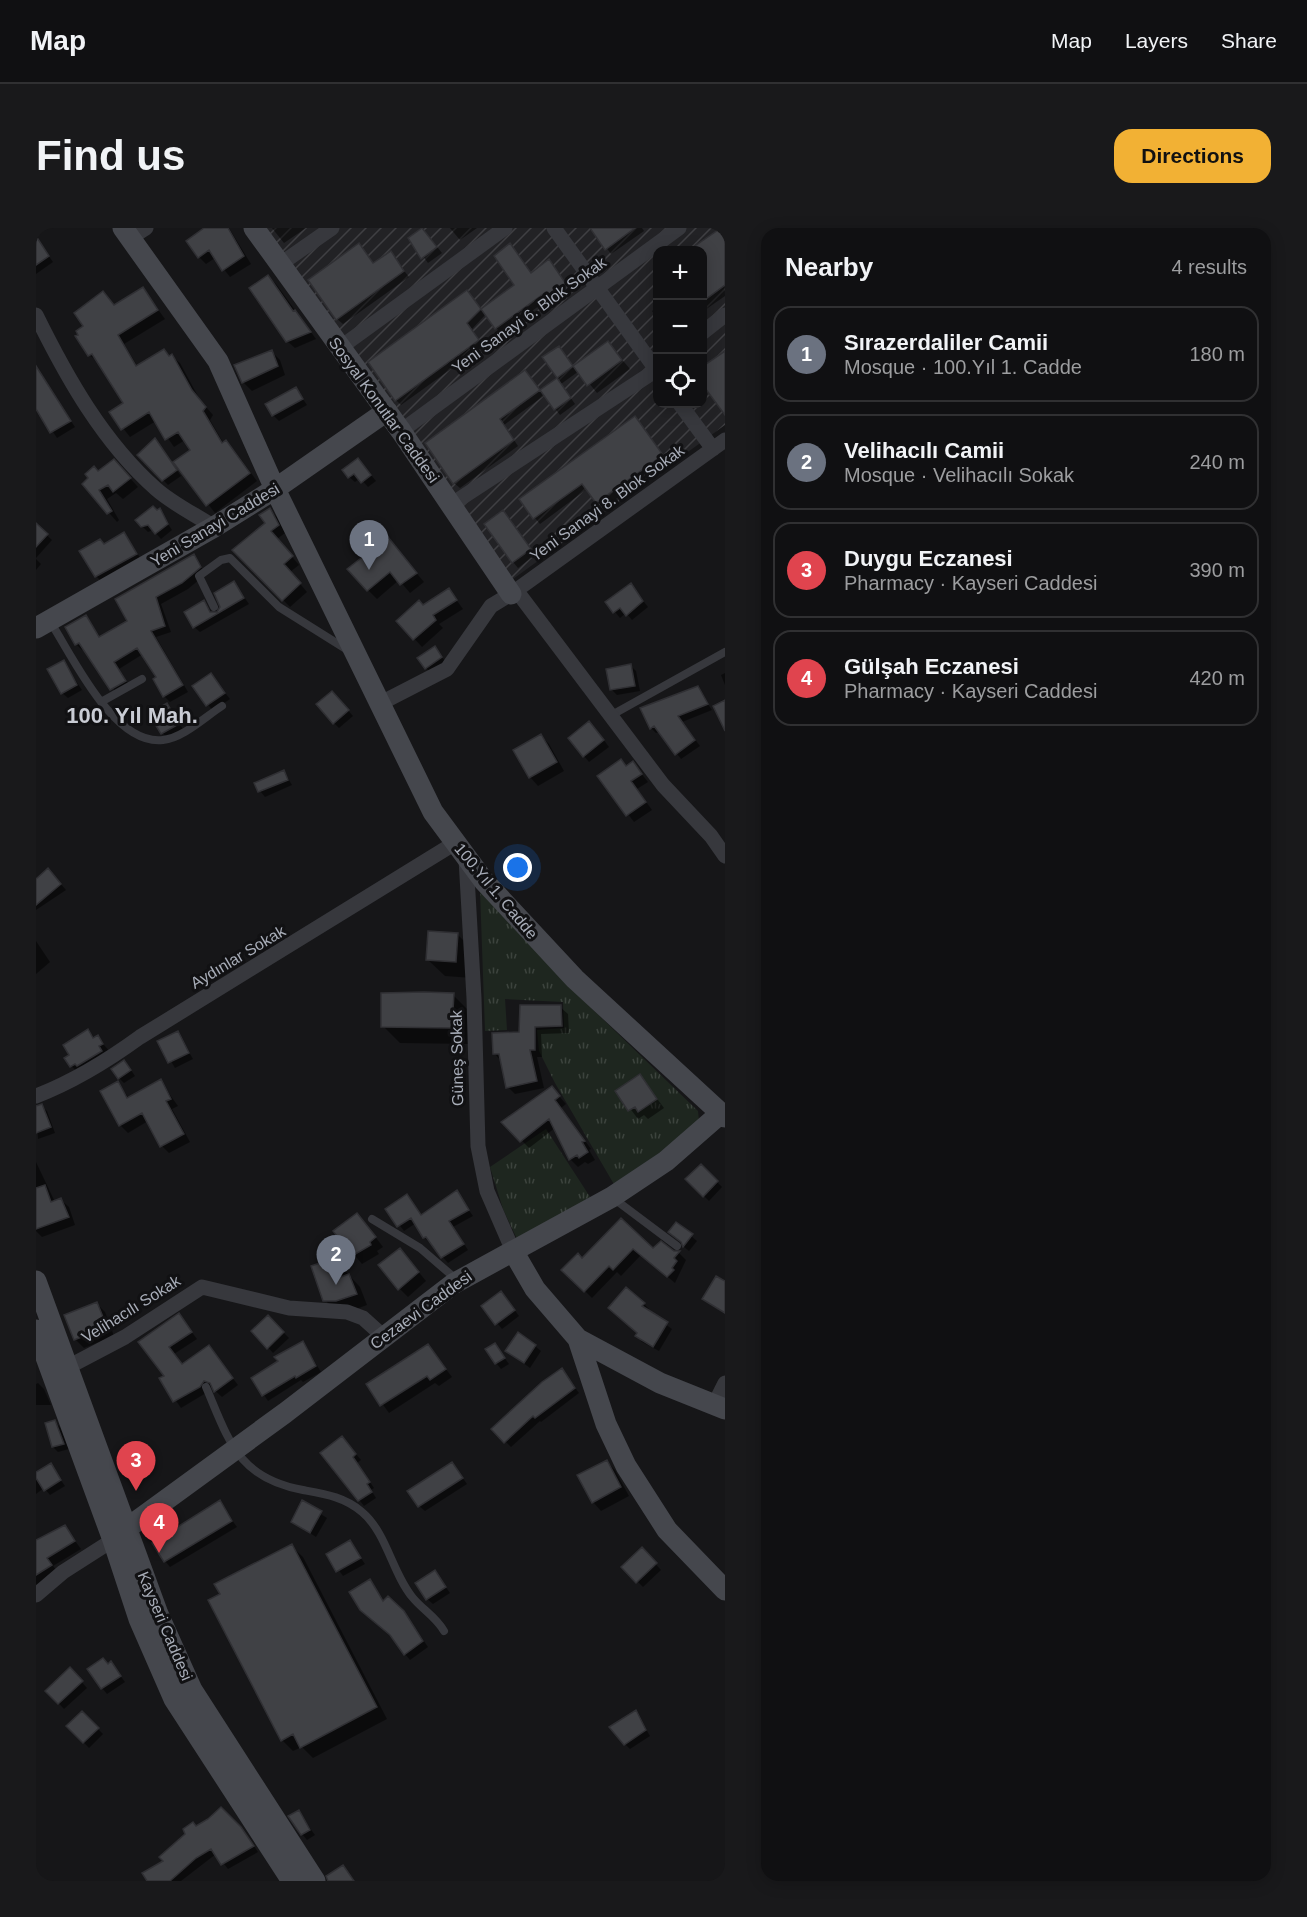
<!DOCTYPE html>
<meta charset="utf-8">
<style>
:root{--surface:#101012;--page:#19191b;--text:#f1f3f6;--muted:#9c9d9f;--line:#303032;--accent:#f2b134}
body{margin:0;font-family:Helvetica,sans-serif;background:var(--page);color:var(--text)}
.controls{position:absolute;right:18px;top:18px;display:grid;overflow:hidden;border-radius:12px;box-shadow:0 3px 15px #0003}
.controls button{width:54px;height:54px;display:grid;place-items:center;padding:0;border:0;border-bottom:2px solid var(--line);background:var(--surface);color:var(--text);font:30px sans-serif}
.you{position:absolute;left:482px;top:640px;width:21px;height:21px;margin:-15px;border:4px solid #fff;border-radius:50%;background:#1a73e8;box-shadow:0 0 0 9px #1a73e833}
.badge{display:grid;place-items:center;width:39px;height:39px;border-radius:50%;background:var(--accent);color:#fff;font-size:20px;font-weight:700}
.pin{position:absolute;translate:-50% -50px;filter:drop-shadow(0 2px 3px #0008)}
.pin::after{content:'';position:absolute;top:32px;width:21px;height:18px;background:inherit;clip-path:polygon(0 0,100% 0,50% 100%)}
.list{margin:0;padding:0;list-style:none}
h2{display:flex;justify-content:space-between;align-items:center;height:78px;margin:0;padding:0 24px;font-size:26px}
h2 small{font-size:20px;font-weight:400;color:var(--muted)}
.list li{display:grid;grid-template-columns:39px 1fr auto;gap:18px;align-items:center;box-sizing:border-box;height:96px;margin:0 12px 12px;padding:0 12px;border:2px solid var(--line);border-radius:18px}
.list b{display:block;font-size:22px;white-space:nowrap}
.list p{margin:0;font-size:20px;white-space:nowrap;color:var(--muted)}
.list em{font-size:20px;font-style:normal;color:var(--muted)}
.icon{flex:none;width:33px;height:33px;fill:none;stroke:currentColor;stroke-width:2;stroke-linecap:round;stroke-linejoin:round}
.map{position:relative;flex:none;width:689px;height:1653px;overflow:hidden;border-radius:18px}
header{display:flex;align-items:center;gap:36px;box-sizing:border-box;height:84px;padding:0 30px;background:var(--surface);border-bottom:2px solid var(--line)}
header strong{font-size:28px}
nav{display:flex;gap:33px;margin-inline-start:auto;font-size:21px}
.intro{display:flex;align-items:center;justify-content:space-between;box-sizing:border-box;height:144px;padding:0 36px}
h1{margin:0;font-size:42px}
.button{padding:15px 27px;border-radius:18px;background:var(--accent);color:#111;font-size:21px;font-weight:700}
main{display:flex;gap:36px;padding:0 36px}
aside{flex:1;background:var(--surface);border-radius:18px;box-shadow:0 3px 15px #0003}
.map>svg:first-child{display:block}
</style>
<header>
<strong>Map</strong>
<nav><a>Map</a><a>Layers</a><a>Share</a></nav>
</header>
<div class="intro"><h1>Find us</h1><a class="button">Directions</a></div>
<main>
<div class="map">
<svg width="689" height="1653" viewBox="0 0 689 1653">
<defs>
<pattern id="industrial-furrows" width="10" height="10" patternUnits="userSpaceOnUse" patternTransform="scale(1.5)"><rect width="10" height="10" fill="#222225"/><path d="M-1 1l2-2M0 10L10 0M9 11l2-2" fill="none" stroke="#3f3f43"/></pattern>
<pattern id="grass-tufts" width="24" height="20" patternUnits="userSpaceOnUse" patternTransform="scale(1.5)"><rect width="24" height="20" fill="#1e261f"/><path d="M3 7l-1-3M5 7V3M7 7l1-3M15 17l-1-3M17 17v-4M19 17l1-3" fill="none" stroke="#3c433d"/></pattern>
</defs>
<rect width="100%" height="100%" fill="#161618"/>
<!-- industrial -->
<path fill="url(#industrial-furrows)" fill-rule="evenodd" d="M230 0H689V197L477 351ZM622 22H666V176H622Z"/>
<!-- grass -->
<path fill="url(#grass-tufts)" d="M444 662 548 773 662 883 663 893 659 900 579 958 519 855 503 823 501 802 528 800 527 774 469 771 471 802 449 803Z
M510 901 556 972 481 1011 467 981 454 939Z"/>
<!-- shadow -->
<path fill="#0007" d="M171 0H193L215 36 194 49 179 30 170 36 163 29Z
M236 0H270L248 15Z
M414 0H441L424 12Z
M556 0H606L608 3 575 26Z
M687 0 689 68 666 84V22H656Z
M387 1 406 25 392 35 374 10Z
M0 10 17 34 0 46Z
M323 17 338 36 354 25 373 49 307 96 301 91Z
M474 17 496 46 513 33 536 65 521 76 515 69 465 106 450 86 436 101 447 118 365 177 360 172 431 64 446 82 481 57Z
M232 49 240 56 280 111 259 120 251 113Z
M107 61 129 91 88 116 102 139 128 123 144 135 164 172 177 187 174 192 188 216 198 222 221 253 179 285 139 234 156 222 149 212 138 219 120 193 94 209 75 185 89 176 63 134 53 127 49 99 67 65 79 78Z
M622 79V90L616 83Z
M572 115 594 141 561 165 543 143 525 156 539 176 524 187 509 167 468 197 482 218 424 260 418 255 489 144 505 163 523 150 508 130 528 125 538 139Z
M236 124 244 132 249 147 216 163 207 154Z
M2 145 39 199 21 210 0 178V146Z
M260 161 271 177 243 193 237 187Z
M604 196 632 234 567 280 551 261 504 296 499 290 485 271Z
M119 212 145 248 132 257 103 227Z
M327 237 340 253 332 259 324 250 319 254 313 249Z
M86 241 102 259 87 271 80 265 71 271 83 292 81 294 48 256 62 245Z
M123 282 136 302 125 311 117 302 112 304 106 298Z
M234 282 241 289 249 305 241 311 263 337 254 344 271 364 254 379 198 322 231 295Z
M472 289 499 327 482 340 477 334Z
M0 297 16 312 0 330Z
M88 306 105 331 66 354 60 348 69 317Z
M352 311 388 354 374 365 363 352 341 371 332 362Z
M158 328 170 346 152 361 125 376 135 404 120 409 152 464 134 474 128 468 122 450 107 426 83 441 95 460 82 467 49 421 46 422 40 416 50 389 65 410 93 394Z
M0 331 5 336 0 342Z
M198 355 213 376 164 404 158 399 168 374 176 385 182 386Z
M595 357 612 379 596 392 590 385 584 390 571 374Z
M413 362 427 381 403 396 407 400 386 419 362 393Z
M398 420 411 435 395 445 390 440Z
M27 434 46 462 32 470 26 465Z
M595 438 600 443 604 463 581 467 575 461Z
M689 445V457L685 447Z
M175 447 194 471 177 483 158 459Z
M661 460 676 482 646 494 664 518 645 531 624 504 620 505 615 500Z
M301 470 317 488 303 500 298 495Z
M131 477 147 501 132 510 126 505Z
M559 500 573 519 553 534 548 528Z
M505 508 513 516 528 543 502 558 494 549Z
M597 535 612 554 601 561 616 582 598 594 563 548Z
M248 544 256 557 229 569 224 563Z
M18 648 30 662 0 682V653Z
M421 706 438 723 436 750 409 748 392 732Z
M0 713 14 734 0 746Z
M417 767 434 784 432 816 364 815 347 798Z
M524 779 532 786 533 805 505 806 506 829H501L508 860 479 866 472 859 466 834 458 825Z
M51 803 59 810 61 809 75 825 44 846 35 838V827Z
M141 804 157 831 139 840 123 813Z
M93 839 99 848 88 855 83 850Z
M604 848 628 880 612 891 608 887 602 891 581 863Z
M124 853 142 878 136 881 154 914 133 925 126 918 112 893 92 905 84 897 81 855 93 870Z
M516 860 530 876 525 880 555 921 553 922 559 932 552 936 549 934 542 939 534 931 519 900 493 920 468 894Z
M5 878 11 883 19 905 2 911 0 879Z
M0 934 19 974 25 972 33 979 39 997 6 1009 0 1003Z
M665 938 686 959 673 973 651 951Z
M420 964 437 988 417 999 432 1022 412 1035 388 1009 380 995 368 1003 351 981 371 968 386 988Z
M585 992 616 1022 643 1025 650 1032 639 1055 605 1027 585 1048 581 1044 556 1070 528 1042 546 1032Z
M329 995 347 1019 341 1023 343 1026 326 1036 299 1004Z
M641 996 661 1013 653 1023 648 1019Z
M298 1031 324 1059 331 1077 312 1084 300 1083 289 1072Z
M372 1031 390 1053 372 1069 363 1060Z
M470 1070 483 1088 466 1101 447 1078Z
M61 1076 69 1084 78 1108 48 1120 39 1111Z
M608 1076 613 1081 611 1083 636 1101 623 1123 606 1114 601 1108 603 1105 579 1085Z
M143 1087 161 1111 138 1126 147 1137 173 1119 202 1157 186 1169 175 1159 170 1165 145 1180 125 1151 130 1148 104 1115Z
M232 1089 253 1110 237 1125 217 1103Z
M267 1115 285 1144 267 1154 265 1152 232 1173 217 1151Z
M459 1117 473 1136 465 1141 460 1135Z
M392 1118 416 1149 403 1158 399 1155 353 1185 332 1156Z
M499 1118 505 1123 494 1140 471 1123Z
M526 1142 543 1165 505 1194 504 1193 475 1219 457 1201Z
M2 1155 8 1161 15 1177H0V1156Z
M19 1194 24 1199 33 1221 22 1224 17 1219Z
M311 1215 325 1232 321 1235 338 1260 335 1262 340 1270 328 1278 286 1225Z
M570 1233 579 1242 593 1268 565 1283 557 1274Z
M14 1237 29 1258 14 1267 8 1260 0 1266V1246Z
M421 1242 431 1256 389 1283 383 1278Z
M183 1274 201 1299 134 1339 129 1333Z
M266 1274 291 1290 280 1309 257 1294Z
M29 1299 45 1321 17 1338 22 1344 0 1357V1316Z
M314 1314 329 1336 307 1348 292 1327Z
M255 1318 267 1329 351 1491 277 1530 266 1519 257 1523 246 1512 186 1367Z
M606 1321 625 1342 607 1359 587 1339Z
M399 1344 414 1365 397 1376 391 1371Z
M334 1353 349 1374 352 1370 373 1391 392 1419 374 1432 369 1426Z
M75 1435 89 1454 71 1466 66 1460Z
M34 1441 51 1460 28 1481 11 1463Z
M600 1484 614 1508 594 1521 589 1516Z
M46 1485 67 1506 53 1520 32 1498Z
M185 1581 210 1606 222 1624 192 1641 180 1626 145 1653H113L160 1600Z
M262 1584 279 1607 271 1612 266 1606Z"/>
<!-- building -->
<path fill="#404145" stroke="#303034" stroke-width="1.5" d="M168 0H192L208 28 186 43 173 22 162 30 150 13Z
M386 0 401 19 385 31 372 10Z
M554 0H599L569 22Z
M685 0H689V57L666 74V22H653Z
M0 8 13 28 0 37Z
M323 15 337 35 355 23 368 43 300 92 272 52Z
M474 15 495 45 513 31 532 59 515 72 510 64 459 101 445 81 478 57 458 28Z
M232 47 257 83 259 82 275 104 250 114 213 60Z
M107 59 122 82 82 107 100 138 128 121 133 128 136 126 156 162 170 179 167 183 186 215 190 212 214 245 170 278 137 234 154 222 142 204 129 212 113 184 85 202 73 184 87 175 56 126 52 128 39 108 42 107 40 103 47 98 38 85 67 63 78 77Z
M431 62 445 81 431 95 443 112 359 173 332 134Z
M572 113 586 132 551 158 537 138Z
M523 118 537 138 521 150 506 129Z
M236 122 242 138 206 155 198 137Z
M689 123V187L666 156V139Z
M0 138 35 193 14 205 0 181Z
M489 142 504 162 464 191 478 212 417 256 389 215Z
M521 150 535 170 518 182 504 162Z
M260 159 267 171 236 188 229 176Z
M599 188 627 227 560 275 546 256 497 291 483 271Z
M119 210 141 242 126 253 101 227Z
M322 230 335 247 325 255 318 246 312 250 306 242Z
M78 231 95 250 77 264 72 257 63 262 76 283 71 286 46 256 52 250 49 246 58 238 62 243Z
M117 278 121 282 124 280 132 296 119 306 112 297 105 299 99 292Z
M234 280 243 297 235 303 257 328 248 336 265 355 246 373 196 322 229 295 223 287Z
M467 282 495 321 476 335 448 296Z
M0 295 12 306 0 319Z
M88 304 101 326 59 349 43 323 64 311 68 316Z
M352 309 381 345 364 357 354 344 331 363 311 341Z
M158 326 165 339 146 355 120 369 129 398 115 403 147 457 127 469 117 451 120 449 101 420 78 434 90 453 74 462 43 415 39 417 29 399 50 387 63 409 91 393 79 371Z
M198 353 208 370 157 400 148 384 168 372 174 384H181L184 379 178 365Z
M595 355 607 373 590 388 584 380 577 385 569 374Z
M413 360 421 372 397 387 400 392 377 412 360 393 383 372 387 377Z
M399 418 406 429 389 441 381 430Z
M28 432 41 457 25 466 11 441Z
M595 436 599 458 574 462 570 441Z
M175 445 189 465 170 478 156 458Z
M662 458 672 476 642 488 659 512 639 527 618 498 614 501 604 480Z
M296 463 313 482 297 496 280 476Z
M689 472V503L677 478Z
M131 475 143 496 125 506 113 486Z
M553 493 568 512 547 529 532 510Z
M505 506 521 534 493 550 477 522Z
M585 531 590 538 597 533 606 546 595 553 610 574 590 588 561 548Z
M248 542 252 552 222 564 218 555Z
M12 640 25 656 0 677V651Z
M392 703 422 705 420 734 390 732Z
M388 764 418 765 416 800 345 799V765Z
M484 777H525L526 798 499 799V822H494L501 853 470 860 463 826H457L456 805 483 804Z
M52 801 57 810 62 807 67 816 63 818 66 823 41 838 39 836 34 839 28 830 33 827 27 817Z
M142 803 153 825 132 835 121 813Z
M88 832 95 842 82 851 75 841Z
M604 846 621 871 602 884 599 879 592 883 579 863Z
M125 851 135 871 130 873 148 906 124 919 106 885 83 898 64 863 82 853 91 870Z
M516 858 524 868 519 872 549 913 546 914 552 924 543 930 541 927 533 932 513 891 484 914 465 894Z
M6 876 15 899 0 905V878Z
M665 936 682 953 667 969 649 951Z
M9 957 15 974 25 970 33 989 0 1001V960Z
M421 962 433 982 413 993 428 1016 405 1030 390 1009 387 1010 375 990 361 999 349 981 371 966 385 987Z
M321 985 340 1009 334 1014 335 1017 316 1028 297 1003Z
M585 990 617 1020 625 1013 638 1023H644L638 1030 641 1033 636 1040 638 1042 631 1049 597 1021 577 1042 573 1038 548 1064 525 1042 542 1025 546 1030Z
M640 994 657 1006 647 1019 645 1014 632 1004Z
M364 1020 383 1044 362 1062 342 1037Z
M299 1030 305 1049 313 1046 321 1066 300 1073H287L275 1038Z
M680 1048 689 1053V1085L666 1071Z
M590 1059 609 1075 606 1078 632 1094 617 1119 599 1108 601 1105 572 1080Z
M465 1063 479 1082 459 1097 445 1078Z
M61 1074 71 1099 38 1112 28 1087Z
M143 1085 156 1104 133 1119 146 1136 173 1117 197 1150 178 1164 174 1155 168 1153 164 1159 137 1174 123 1150 128 1148 102 1114Z
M232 1087 248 1104 231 1121 215 1103Z
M482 1104 500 1117 488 1135 469 1123Z
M267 1113 280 1138 260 1150 259 1148 226 1168 215 1150 242 1133 238 1129Z
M459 1115 469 1130 459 1136 449 1121Z
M392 1116 410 1141 394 1152 391 1148 344 1178 330 1156Z
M526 1140 539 1160 499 1190 497 1188 468 1215 455 1201 506 1154Z
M19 1192 28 1216 16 1219 9 1195Z
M306 1208 320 1226 317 1229 334 1254 331 1256 336 1264 322 1273 284 1225Z
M571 1232 585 1259 556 1275 541 1247Z
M416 1234 427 1250 382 1279 371 1263Z
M15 1235 25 1252 8 1263 0 1250V1244Z
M184 1272 196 1293 128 1334 116 1315Z
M266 1272 286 1283 274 1305 255 1294Z
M29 1297 39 1313 11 1330 16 1337 0 1347V1312Z
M314 1312 325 1330 300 1344 290 1326Z
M256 1316 341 1479 264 1520 257 1506 245 1513 172 1372 184 1366 178 1356Z
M606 1319 621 1335 600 1355 585 1339Z
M399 1342 410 1359 390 1372 379 1355Z
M334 1351 347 1373 352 1368 368 1383 387 1413 368 1427 354 1407 324 1382 313 1364Z
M67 1430 72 1436 75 1433 85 1448 65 1461 51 1441Z
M34 1439 47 1453 22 1476 9 1463Z
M600 1482 610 1502 588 1517 573 1499Z
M46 1483 63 1500 47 1515 30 1498Z
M185 1579 205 1599 218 1618 185 1637 175 1621 160 1630 134 1653H111L106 1645 127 1633 123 1629 149 1606 147 1601 157 1594 160 1598 172 1591Z
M263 1582 274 1602 265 1607 252 1588Z
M307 1637 318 1653H292L290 1648Z"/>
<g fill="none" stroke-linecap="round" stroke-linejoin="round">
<!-- lane -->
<path stroke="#37383d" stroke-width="8" d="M178 379 163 348 185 332 194 330 243 379 310 421
M15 395C37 429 78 518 127 512 147 510 169 489 186 478
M65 474 106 451
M574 488 689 424
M577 970 641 1018
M336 991 384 1020 420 1051
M170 1159C193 1213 202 1250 267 1262 289 1266 309 1269 326 1284 351 1305 356 1345 377 1370 387 1382 400 1389 408 1403"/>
<!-- street -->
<path stroke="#37383d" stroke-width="15" d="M518 0 622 144
M96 9 110 0
M243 37 296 0
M0 87C31 150 67 214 120 261 137 276 160 287 178 299
M666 105 689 87
M305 119 469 0
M644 176 677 221
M365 203 643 0
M416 276 622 141
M480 362 627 557 675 608 689 628
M343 476 411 441 455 378 475 366 689 212
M430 631 438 770 442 918 451 963 477 1023
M0 868C39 853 71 833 104 809L419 615
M32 1139 89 1109 166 1059 253 1080 311 1084 327 1090 347 1108
M678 1177 689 1155
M0 1367 27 1344 77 1312"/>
<!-- secondary -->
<path stroke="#45474d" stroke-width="21" d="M87 0 182 133 239 261 397 584 448 653 539 751 689 889
M218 0 365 203 475 366
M0 400 178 299 239 261 351 183
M477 1023 499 1061 542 1111 570 1196 590 1238 631 1302 689 1362
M0 1053 122 1386 156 1462 279 1653
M0 1102 77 1312 103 1391 138 1471 256 1653
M542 1111 624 1155 689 1181
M90 1301 249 1185 417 1056 576 969 630 933 684 886"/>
</g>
<g text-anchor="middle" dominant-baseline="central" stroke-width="6" stroke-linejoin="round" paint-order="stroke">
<!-- street labels -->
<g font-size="16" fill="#a8adb8" stroke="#111113">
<text transform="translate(493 87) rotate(-36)">Yeni Sanayi 6. Blok Sokak</text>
<text transform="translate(348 182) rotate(54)">Sosyal Konutlar Caddesi</text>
<text transform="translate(571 275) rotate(-36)">Yeni Sanayi 8. Blok Sokak</text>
<text transform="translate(179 297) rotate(-31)">Yeni Sanayi Caddesi</text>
<text transform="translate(460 663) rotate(50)">100.Yıl 1. Cadde</text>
<text transform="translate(202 729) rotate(-31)">Aydınlar Sokak</text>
<text transform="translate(421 830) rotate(-91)">Güneş Sokak</text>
<text transform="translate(95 1081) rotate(-32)">Velihacılı Sokak</text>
<text transform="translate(385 1082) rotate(-36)">Cezaevi Caddesi</text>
<text transform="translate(129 1398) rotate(67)">Kayseri Caddesi</text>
</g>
<!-- district labels -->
<g font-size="22" font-weight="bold" fill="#c9ccd4" stroke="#111113">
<text x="96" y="487">100. Yıl Mah.</text>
</g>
</g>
</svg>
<div class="controls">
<button>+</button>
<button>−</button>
<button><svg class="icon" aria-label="locate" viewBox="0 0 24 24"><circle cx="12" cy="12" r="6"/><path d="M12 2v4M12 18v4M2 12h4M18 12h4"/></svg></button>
</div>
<div class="you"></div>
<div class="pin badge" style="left:333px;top:342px;background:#6b7280">1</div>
<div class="pin badge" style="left:300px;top:1057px;background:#6b7280">2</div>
<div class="pin badge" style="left:100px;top:1263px;background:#e0444e">3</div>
<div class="pin badge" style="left:123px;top:1325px;background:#e0444e">4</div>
</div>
<aside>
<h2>Nearby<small>4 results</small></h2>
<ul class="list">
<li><span class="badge" style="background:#6b7280">1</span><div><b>Sırazerdaliler Camii</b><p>Mosque · 100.Yıl 1. Cadde</p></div><em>180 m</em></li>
<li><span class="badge" style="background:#6b7280">2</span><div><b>Velihacılı Camii</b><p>Mosque · Velihacılı Sokak</p></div><em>240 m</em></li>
<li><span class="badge" style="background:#e0444e">3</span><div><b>Duygu Eczanesi</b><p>Pharmacy · Kayseri Caddesi</p></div><em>390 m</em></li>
<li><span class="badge" style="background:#e0444e">4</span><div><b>Gülşah Eczanesi</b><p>Pharmacy · Kayseri Caddesi</p></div><em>420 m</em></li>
</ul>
</aside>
</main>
